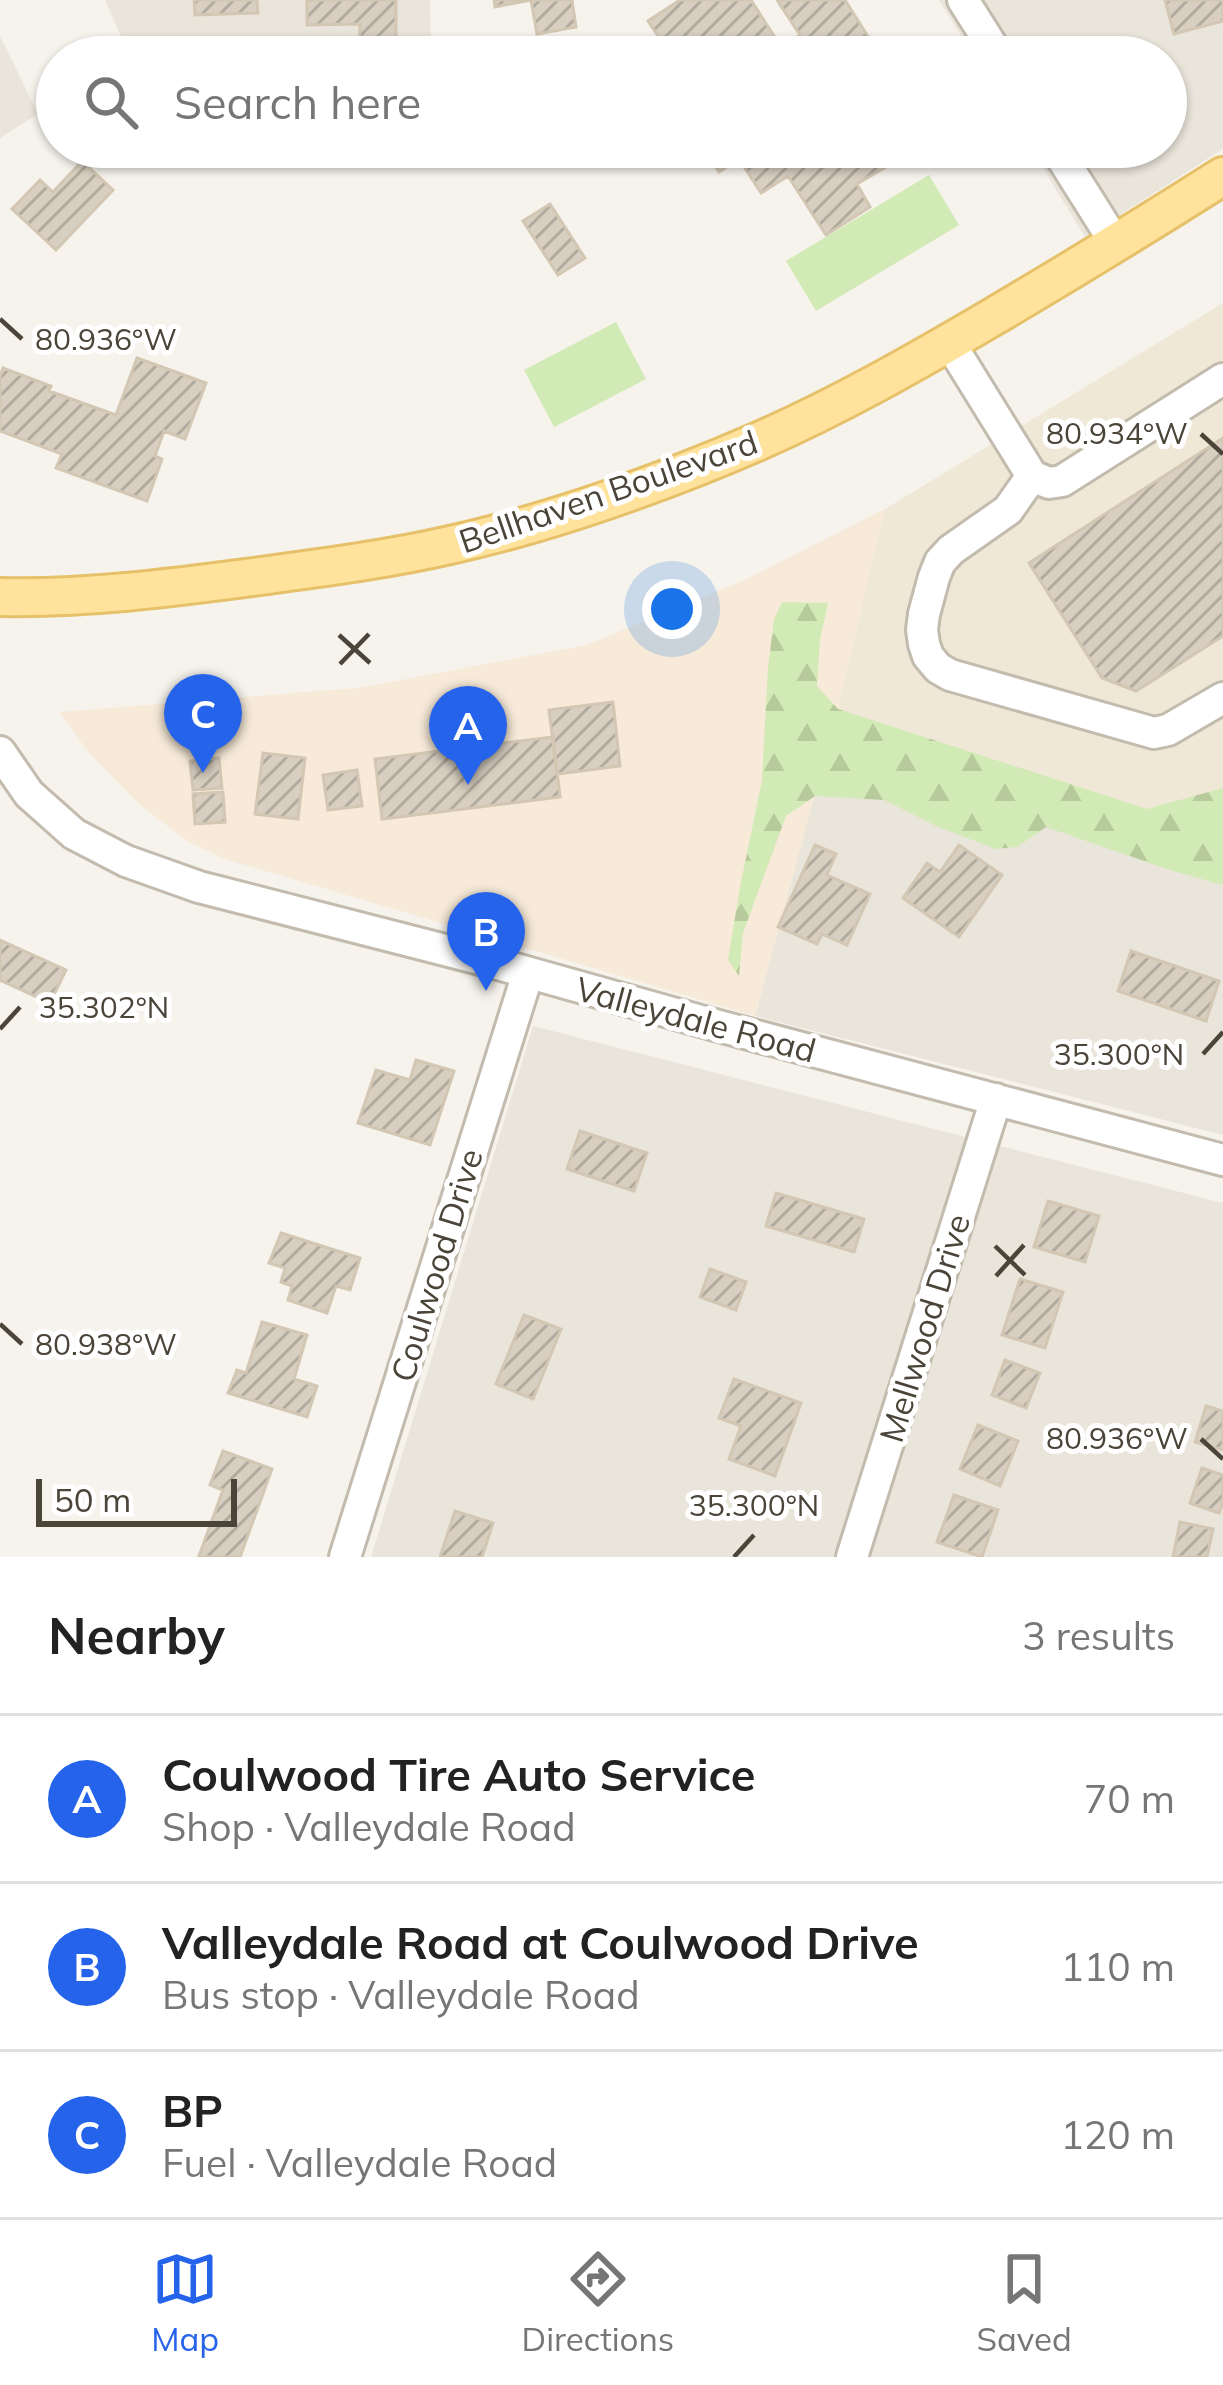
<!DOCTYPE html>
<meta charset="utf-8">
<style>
:root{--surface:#fff;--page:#f2f2f2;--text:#222;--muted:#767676;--line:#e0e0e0;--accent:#2563eb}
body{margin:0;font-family:Mulish,sans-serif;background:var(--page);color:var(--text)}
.scale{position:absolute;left:36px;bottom:30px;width:201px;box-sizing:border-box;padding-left:12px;border:6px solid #4b4439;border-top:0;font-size:33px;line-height:42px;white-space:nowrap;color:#4b4439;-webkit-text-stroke:9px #fff;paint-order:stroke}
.you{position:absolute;left:672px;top:609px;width:42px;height:42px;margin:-30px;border:9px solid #fff;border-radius:50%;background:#1a73e8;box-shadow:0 0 0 18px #1a73e833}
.badge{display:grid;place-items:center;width:78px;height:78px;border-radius:50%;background:var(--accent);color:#fff;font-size:39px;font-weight:700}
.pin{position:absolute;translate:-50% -99px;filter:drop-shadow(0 3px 6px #0008)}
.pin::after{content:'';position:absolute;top:63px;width:42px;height:36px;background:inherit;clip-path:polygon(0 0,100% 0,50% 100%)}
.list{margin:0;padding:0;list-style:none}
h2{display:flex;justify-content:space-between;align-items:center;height:156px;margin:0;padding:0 48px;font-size:51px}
h2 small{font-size:39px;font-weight:400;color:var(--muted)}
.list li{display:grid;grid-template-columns:78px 1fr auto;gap:36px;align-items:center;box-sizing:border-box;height:168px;padding:0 48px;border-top:3px solid var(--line)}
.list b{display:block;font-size:45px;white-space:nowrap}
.list p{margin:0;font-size:39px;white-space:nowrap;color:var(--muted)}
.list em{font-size:39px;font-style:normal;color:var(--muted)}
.icon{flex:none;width:66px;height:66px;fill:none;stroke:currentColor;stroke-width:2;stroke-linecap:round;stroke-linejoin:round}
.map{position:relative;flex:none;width:1223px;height:1557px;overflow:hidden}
.search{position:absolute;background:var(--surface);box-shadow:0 3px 9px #0004;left:36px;right:36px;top:36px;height:132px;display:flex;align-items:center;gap:30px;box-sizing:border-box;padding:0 42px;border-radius:66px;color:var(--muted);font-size:45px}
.sheet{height:660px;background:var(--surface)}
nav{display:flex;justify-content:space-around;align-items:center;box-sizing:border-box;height:168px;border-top:3px solid var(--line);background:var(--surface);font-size:33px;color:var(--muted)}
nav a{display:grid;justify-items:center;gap:6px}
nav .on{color:var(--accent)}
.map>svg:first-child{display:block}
</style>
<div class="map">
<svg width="1223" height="1557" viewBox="0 0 1223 1557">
<defs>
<pattern id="forest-firs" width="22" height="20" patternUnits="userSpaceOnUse" patternTransform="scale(3)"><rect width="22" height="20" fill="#d2eab5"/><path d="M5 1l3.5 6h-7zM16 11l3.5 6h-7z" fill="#b6ca9c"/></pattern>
<pattern id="building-hatch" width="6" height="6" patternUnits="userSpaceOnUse" patternTransform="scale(3)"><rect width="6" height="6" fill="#d8cfc1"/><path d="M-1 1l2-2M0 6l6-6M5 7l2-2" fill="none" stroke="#b1aa9e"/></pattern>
</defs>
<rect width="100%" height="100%" fill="#f6f3ec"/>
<!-- residential -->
<path fill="#eae5da" d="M105 0H430L431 57H130Z
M939 0H1223V149L1085 237 1030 147H1166V57H974Z
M0 36 38 114 0 138Z
M826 751 1223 846V1135L755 1016Z
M533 1026 1223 1203V1557H371Z"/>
<!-- commercial -->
<path fill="#f7ead8" d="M885 509 838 709 755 1016 225 859 187 841 140 805 90 754 59 712 358 688 587 645 744 580Z"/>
<!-- education -->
<path fill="#efe8d6" d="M1223 303V846L838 709 885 509Z"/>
<!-- forest -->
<path fill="url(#forest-firs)" d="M782 602 828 603 820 640 817 686 838 709 1147 809 1223 788V885L1170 870 1046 827 1017 847 996 849 936 826 884 800 815 796 786 816 743 933 739 976 728 960 740 887 762 780 768 668 774 620Z"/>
<!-- park -->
<path fill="#d2eab5" d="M929 175 959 225 816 311 786 261Z
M616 322 646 379 554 427 524 370Z"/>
<!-- building -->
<path fill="url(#building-hatch)" stroke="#d3c7b4" stroke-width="3" d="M194 0H257L258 13 195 15Z
M307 0H396V57H359L360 24 307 25Z
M494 0H572L576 27 537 34 531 0 495 7Z
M680 0H751L781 47 800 35 777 0H845L881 57H812L806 47 789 57H672L648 21Z
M1165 0H1223V21L1174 34Z
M709 147H920L857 184 870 207 826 235 788 176 761 193 739 159 719 172 705 150Z
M82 161 113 190 56 250 12 209 40 180 53 192Z
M550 204 585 258 558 275 523 221Z
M137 358 206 383 185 439 164 431 155 456 162 459 147 501 56 468 62 454 0 431V377L3 368 51 386 49 391 116 415Z
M1223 438V636L1136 691 1102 678 1029 563Z
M613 702 620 766 557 774 549 710Z
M217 717 220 746 191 749 188 720Z
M553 737 560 797 382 819 375 759Z
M263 753 305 758 298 819 255 814Z
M219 758 222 788 193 790 190 761Z
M357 770 362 806 328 810 323 775Z
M223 792 225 822 195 824 193 794Z
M815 845 836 854 827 875 870 894 847 945 822 934 817 944 778 927Z
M959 845 1002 875 959 937 903 898 927 863 940 872Z
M0 940 66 970 50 1003 0 980Z
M1131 951 1219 981 1206 1021 1118 991Z
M416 1060 454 1071 430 1145 358 1123 376 1070 410 1080Z
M580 1131 647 1153 634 1191 567 1169Z
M776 1193 864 1219 854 1252 766 1226Z
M1048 1201 1099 1216 1085 1262 1034 1247Z
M281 1233 360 1258 350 1290 336 1286 327 1313 288 1300 292 1286 281 1282 285 1268 269 1263Z
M710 1269 746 1282 736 1310 700 1297Z
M1020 1279 1063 1292 1045 1348 1002 1335Z
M524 1315 561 1329 533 1399 496 1384Z
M262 1322 307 1335 294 1379 317 1386 307 1417 228 1393 237 1370 246 1373Z
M1005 1360 1040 1373 1026 1408 992 1395Z
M734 1379 801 1403 775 1476 729 1459 741 1426 719 1418Z
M1206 1406 1223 1411V1450L1195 1442Z
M978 1425 1018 1441 1000 1486 960 1469Z
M223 1451 272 1469 240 1557H203L199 1556 223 1490 210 1485Z
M1202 1468 1223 1475V1503L1219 1513 1190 1503Z
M954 1495 998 1510 982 1557 937 1542Z
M455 1511 493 1523 482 1557H440Z
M1180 1522 1213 1529 1207 1557H1173Z"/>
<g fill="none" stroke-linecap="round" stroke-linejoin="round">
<!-- minor casing -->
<g stroke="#c2bbae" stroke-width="36">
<path id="minor" d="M963 0 999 57
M1055 147 1116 244
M949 342 1032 476 1049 483 1062 481 1223 379
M1032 476 1008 510 951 550 940 562 934 577 924 614 922 630 924 644 928 656 938 668 950 675 1154 733 1168 730 1223 698
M0 752 29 794 74 834 126 861 199 887 480 959 715 1025 1223 1160
M345 1557 528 973
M852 1557 996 1099"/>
</g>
<!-- major casing -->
<g stroke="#e6c16a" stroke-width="42">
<path id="major" d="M0 597C84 599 169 588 253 577 319 568 384 560 450 545 550 523 665 482 759 441 839 406 916 362 991 318 1069 272 1146 225 1223 176"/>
</g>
<!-- minor -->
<use href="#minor" stroke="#fff" stroke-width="30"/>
<!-- major -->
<use href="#major" stroke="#ffe39c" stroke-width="36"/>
</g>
<!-- ticks -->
<path fill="none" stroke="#4b4439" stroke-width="4.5" d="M0 319 22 339M1201 434 1223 454M339 635 370 663M340 664 369 634M0 1029 20 1007M1203 1054 1223 1032M995 1246 1025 1275M996 1276 1024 1245M0 1324 22 1344M1201 1439 1223 1459M734 1557 754 1535"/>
<g text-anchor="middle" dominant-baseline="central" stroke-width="10" stroke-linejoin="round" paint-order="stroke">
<!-- street labels -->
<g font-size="33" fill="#4b4439" stroke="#fff">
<text transform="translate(608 491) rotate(-19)">Bellhaven Boulevard</text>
<text transform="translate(696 1019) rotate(15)">Valleydale Road</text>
<text transform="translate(436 1265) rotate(-73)">Coulwood Drive</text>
<text transform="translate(924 1328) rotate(-73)">Mellwood Drive</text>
</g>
</g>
<g font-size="30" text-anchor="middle" fill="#4b4439" stroke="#fff" stroke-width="10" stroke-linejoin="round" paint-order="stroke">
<text x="106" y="350">80.936°W</text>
<text x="1117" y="444">80.934°W</text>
<text x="104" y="1018">35.302°N</text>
<text x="1119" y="1065">35.300°N</text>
<text x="106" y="1355">80.938°W</text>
<text x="1117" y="1449">80.936°W</text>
<text x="754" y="1516">35.300°N</text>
</g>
</svg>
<div class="scale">50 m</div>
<div class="you"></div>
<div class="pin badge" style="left:468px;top:785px">A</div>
<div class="pin badge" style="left:486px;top:991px">B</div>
<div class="pin badge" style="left:203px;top:773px">C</div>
<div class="search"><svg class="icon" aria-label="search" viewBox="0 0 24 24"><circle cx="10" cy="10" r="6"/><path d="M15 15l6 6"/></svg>Search here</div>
</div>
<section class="sheet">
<h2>Nearby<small>3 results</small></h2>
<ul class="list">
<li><span class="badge">A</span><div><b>Coulwood Tire Auto Service</b><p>Shop · Valleydale Road</p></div><em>70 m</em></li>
<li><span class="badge">B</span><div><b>Valleydale Road at Coulwood Drive</b><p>Bus stop · Valleydale Road</p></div><em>110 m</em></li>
<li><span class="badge">C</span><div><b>BP</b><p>Fuel · Valleydale Road</p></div><em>120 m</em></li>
</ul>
</section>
<nav>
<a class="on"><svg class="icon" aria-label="map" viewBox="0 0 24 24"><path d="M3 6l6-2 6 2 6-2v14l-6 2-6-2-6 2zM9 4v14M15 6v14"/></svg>Map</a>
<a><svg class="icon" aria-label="directions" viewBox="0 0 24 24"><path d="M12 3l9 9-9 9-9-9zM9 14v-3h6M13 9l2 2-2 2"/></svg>Directions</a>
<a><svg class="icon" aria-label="saved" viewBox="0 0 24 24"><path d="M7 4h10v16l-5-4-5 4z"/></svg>Saved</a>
</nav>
